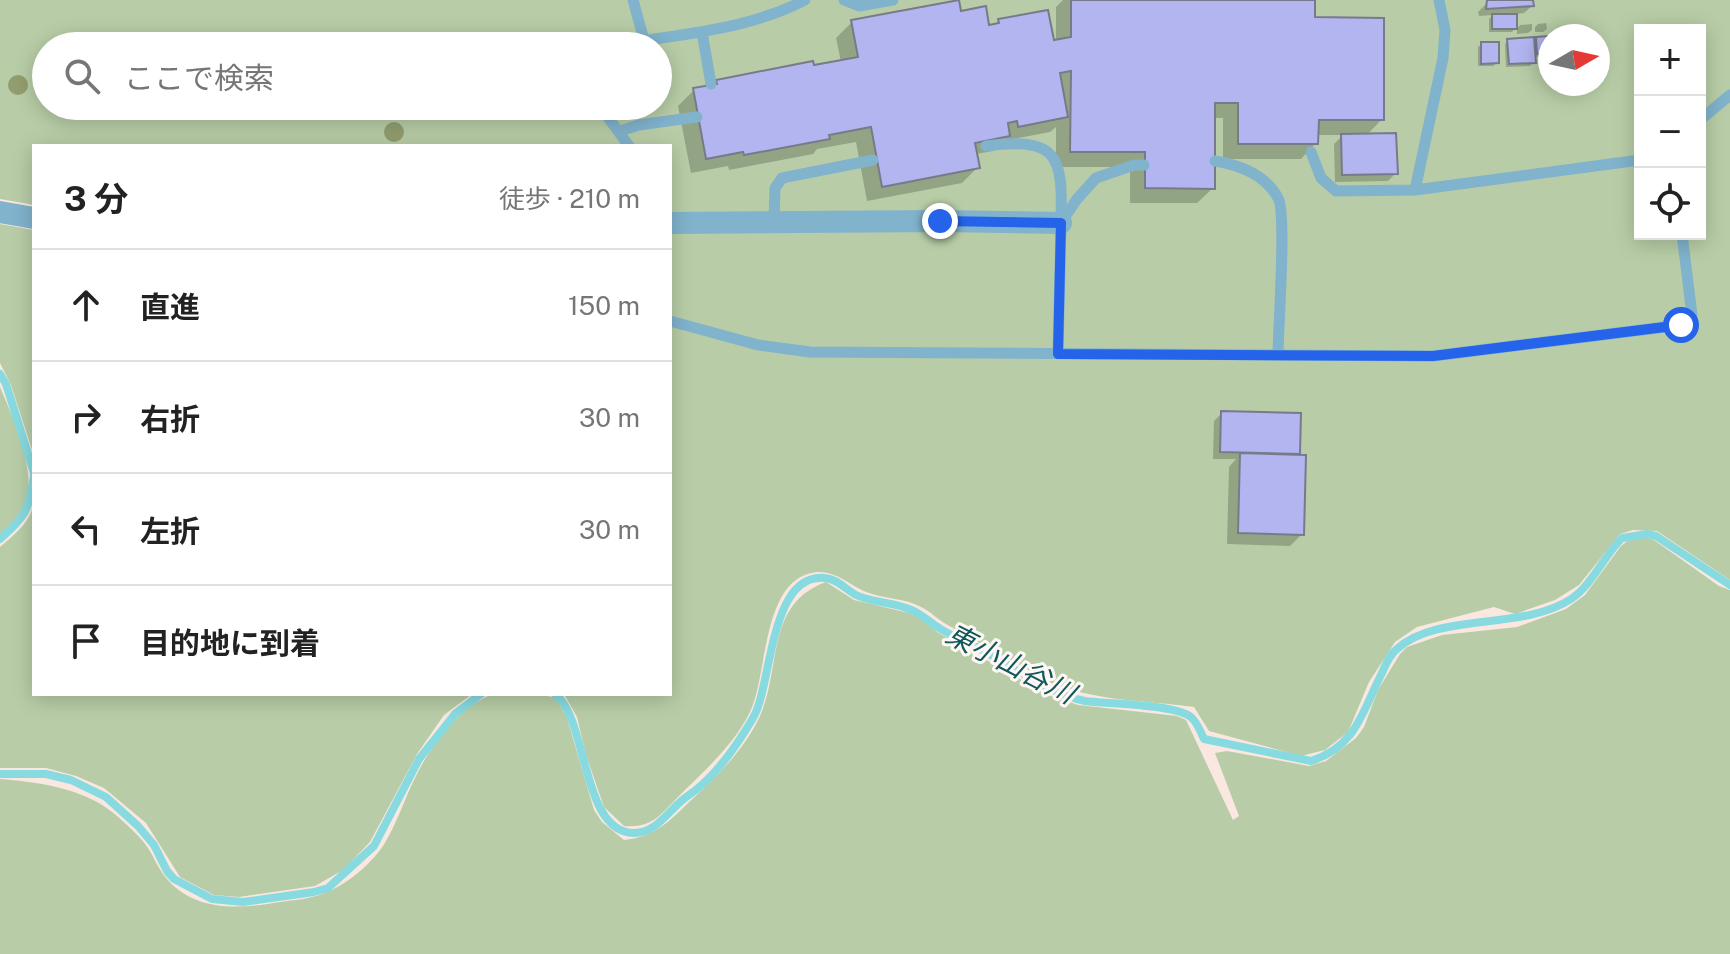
<!DOCTYPE html>
<html lang="ja">
<meta charset="utf-8">
<style>
:root{--surface:#fff;--page:#f6f6f6;--text:#222;--muted:#767676;--line:#e0e0e0}
body{margin:0;font-family:"Public Sans","Noto Sans JP",sans-serif;background:var(--page);color:var(--text)}
.controls{position:absolute;right:24px;top:24px;display:grid;overflow:hidden;border-radius:0px;box-shadow:0 4px 20px #0003}
.controls button{width:72px;height:72px;display:grid;place-items:center;padding:0;border:0;border-bottom:2px solid var(--line);background:var(--surface);color:var(--text);font:40px sans-serif}
.compass{position:absolute;left:1538px;top:24px;width:72px;height:72px;border-radius:50%;background:var(--surface);box-shadow:0 4px 20px #0003;rotate:81deg}
.stop{position:absolute;width:24px;height:24px;margin:-18px;border:6px solid #2563eb;border-radius:50%;background:#fff}
.stop.end{background:#2563eb;border-color:#fff;box-shadow:0 2px 8px #0008}
.list{margin:0;padding:0;list-style:none}
h2{display:flex;justify-content:space-between;align-items:center;height:104px;margin:0;padding:0 32px;font-size:34px}
h2 small{font-size:26px;font-weight:400;color:var(--muted)}
.list li{display:grid;grid-template-columns:52px 1fr auto;gap:24px;align-items:center;box-sizing:border-box;height:112px;padding:0 32px;border-top:2px solid var(--line)}
.list b{display:block;font-size:30px;white-space:nowrap}
.list em{font-size:26px;font-style:normal;color:var(--muted)}
.icon{flex:none;width:44px;height:44px;fill:none;stroke:currentColor;stroke-width:2;stroke-linecap:round;stroke-linejoin:round}
.map{position:relative;flex:none;width:1730px;height:954px;overflow:hidden}
.search{position:absolute;background:var(--surface);box-shadow:0 4px 20px #0003;left:32px;top:32px;width:640px;height:88px;display:flex;align-items:center;gap:20px;box-sizing:border-box;padding:0 28px;border-radius:44px;color:var(--muted);font-size:30px}
.panel{position:absolute;background:var(--surface);box-shadow:0 4px 20px #0003;left:32px;top:144px;width:640px;height:552px;border-radius:0px}
.map>svg:first-child{display:block}
</style>
<div class="map">
<svg width="1730" height="954" viewBox="0 0 1730 954">
<rect width="100%" height="100%" fill="#fae8e0"/>
<!-- green -->
<path fill="#b8cda7" fill-rule="evenodd" d="M0 0H1730V580L1657 531 1633 530 1620 534 1579 585 1555 600 1515 614 1494 607 1417 627 1395 642 1369 682 1348 732 1325 750 1301 756 1209 731 1194 707C1150 701 1099 701 1057 685 1041 679 1025 667 1009 659 988 647 966 636 946 624 937 619 930 611 921 607 904 598 886 599 869 593 851 587 839 572 819 572 760 575 769 677 749 714 732 747 704 771 679 796 660 815 653 828 624 826L604 807 586 755 577 717 564 694H670V146H34V205L0 199ZM1640 30H1700V234H1640ZM1550 36H1598V84H1550ZM46 46H658V106H46Z
M0 224 34 230V456L11 385 0 363Z
M0 387C14 420 44 485 19 517 14 523 6 528 0 534Z
M34 503V694H472L444 715 417 754 370 842 343 870 315 886 239 897 214 895 180 877 146 823 104 788 76 776 46 768H0V547C14 535 30 523 34 503Z
M1644 537 1654 540 1719 586 1730 590V954H0V779C35 782 68 786 99 803 113 811 140 835 148 848 154 857 157 866 163 874 192 913 239 909 280 902 294 900 309 899 322 894 344 887 370 865 383 846 397 824 405 797 417 774 431 746 455 713 484 698 503 688 537 693 556 698L567 718 594 810 602 822 624 840C652 837 667 824 686 805 714 779 744 751 760 716 782 667 765 604 826 582L854 600 909 613 920 618 937 632 1048 695 1078 705 1177 716 1186 720 1233 820 1239 816 1215 753 1227 751 1309 766 1326 761 1356 738 1364 727 1378 690 1400 654 1407 647 1442 635 1517 627 1566 609 1585 595 1621 546 1630 539Z"/>
<!-- shadow -->
<path fill="#0003" d="M1063 0H1313V19L1382 119 1366 136 1396 173 1388 181 1335 182 1334 144 1343 135H1317L1316 143 1301 159H1223V118H1213V188L1197 203H1130V167H1056V127L1050 132 1003 141 993 151 976 154 978 167 962 183 867 201 856 142 817 149 813 154 729 170 728 166 691 173 678 106 694 90 712 87 717 82 841 62 836 38 852 22 959 13 988 28 999 21 1052 43 1056 42V7Z
M1490 0H1531L1532 6 1524 13 1515 14V28L1512 32H1489V19L1493 15 1479 16 1478 12Z
M1546 23 1547 29 1543 32H1535V27L1538 24Z
M1532 24V30L1528 33 1517 34V29L1520 25Z
M1537 39 1548 53 1545 56 1533 57 1534 62 1530 66 1506 67 1505 44 1508 40 1532 43Z
M1482 44 1497 63 1493 66H1478V47Z
M1222 413 1298 453 1295 456 1302 534 1290 546 1227 544 1229 467 1236 459H1213L1214 421Z"/>
<g fill="none" stroke-linecap="round" stroke-linejoin="round">
<!-- stream -->
<path stroke="#87dbe0" stroke-width="8" d="M0 374 6 384 34 473
M0 539C27 515 28 511 34 476
M555 694C588 718 581 833 634 833 654 833 665 816 678 804 684 798 691 794 697 789 719 771 739 742 753 718 772 687 769 572 825 578 838 579 846 590 856 595 873 603 892 602 909 609 921 613 929 622 939 628 951 636 965 641 977 647 1002 661 1026 677 1051 689 1061 694 1074 699 1085 701 1107 704 1177 704 1192 718 1197 723 1201 732 1204 739L1311 761C1356 747 1362 712 1381 675 1385 666 1389 655 1397 649 1438 612 1522 631 1571 599 1592 585 1604 556 1622 538L1647 534 1656 536 1730 585
M0 774H46L71 780 106 797 138 826 154 845 167 871 174 879 212 899 243 902 314 892 328 888 374 846 419 759 455 714 481 694"/>
</g>
<!-- building -->
<path fill="#b3b5f0" stroke="#797a89" stroke-width="2" d="M959 0 961 11 986 6 989 25 999 23 998 19 1048 10 1054 40 1071 37V0H1315V17L1384 18V120H1319L1318 144H1238V103H1215V189L1145 188V152H1070L1071 71 1060 73 1068 117 1018 127 1017 121 1008 123 1010 136 975 143 980 168 882 187 871 127 829 135 830 139 744 155 743 152 706 159 693 88 717 84 716 80 813 61 814 65 858 57 851 20Z
M1487 0H1533L1534 6 1486 9Z
M1492 14H1517V29H1492Z
M1549 36 1550 53 1537 54 1536 37Z
M1534 37 1536 63 1509 64 1507 39Z
M1481 42H1499V63L1481 64Z
M1396 133 1398 174 1342 175 1341 134Z
M1221 411 1301 413 1300 454 1220 452Z
M1240 453 1306 455 1304 535 1238 533Z"/>
<g fill="none" stroke-linecap="round" stroke-linejoin="round">
<!-- service -->
<path stroke="#81b3cc" stroke-width="11" d="M633 0 644 40
M844 0 859 6 893 0
M702 32 711 84
M632 46 635 42C692 33 754 27 805 0
M607 106V116L629 146
M1700 120 1730 95
M620 131 639 125 697 117
M986 146C1058 137 1063 155 1061 222
M1311 152 1321 178 1336 191 1415 190 1640 160
M1215 161C1240 165 1265 174 1278 198 1287 213 1278 328 1278 355
M1415 190 1443 58 1445 30 1439 0
M774 222 775 188 782 178 873 160
M670 321 758 345 810 352 1433 356 1681 325 1692 315 1682 234
M1058 354 1061 223 1077 199 1096 178 1134 165H1144"/>
<!-- tertiary -->
<path stroke="#81b3cc" stroke-width="22" d="M0 212 34 218
M670 223 940 221 1061 223"/>
</g>
<!-- trees -->
<g fill="#929e6f">
<circle cx="18" cy="85" r="10"/>
<circle cx="394" cy="132" r="10"/>
</g>
<g fill="none" stroke-linecap="round" stroke-linejoin="round">
<!-- route -->
<path stroke="#2563eb" stroke-width="10" d="M940 221 1061 223 1058 354 1433 356 1681 325"/>
</g>
<g text-anchor="middle" dominant-baseline="central" stroke-width="6" stroke-linejoin="round" paint-order="stroke">
<!-- water labels -->
<g font-size="28" font-style="italic" fill="#0f595d" stroke="#fff7f4">
<text transform="translate(1011 663) rotate(27)">東小山谷川</text>
</g>
</g>
</svg>
<div class="controls">
<button>+</button>
<button>−</button>
<button><svg class="icon" aria-label="locate" viewBox="0 0 24 24"><circle cx="12" cy="12" r="6"/><path d="M12 2v4M12 18v4M2 12h4M18 12h4"/></svg></button>
</div>
<svg class="compass" viewBox="-18 -18 36 36"><path d="M0-13l5 13h-10z" fill="#e53935"/><path d="M0 13l5-13h-10z" fill="#767676"/></svg>
<div class="stop" style="left:1681px;top:325px"></div>
<div class="stop end" style="left:940px;top:221px"></div>
<div class="search"><svg class="icon" aria-label="search" viewBox="0 0 24 24"><circle cx="10" cy="10" r="6"/><path d="M15 15l6 6"/></svg>ここで検索</div>
<section class="panel">
<h2>3 分<small>徒歩 · 210 m</small></h2>
<ul class="list">
<li><svg class="icon" aria-label="ahead" viewBox="0 0 24 24"><path d="M12 20V5M6 11l6-6 6 6"/></svg><div><b>直進</b></div><em>150 m</em></li>
<li><svg class="icon" aria-label="right" viewBox="0 0 24 24"><path d="M7 20v-9h11M14 6l5 5-5 5"/></svg><div><b>右折</b></div><em>30 m</em></li>
<li><svg class="icon" aria-label="left" viewBox="0 0 24 24"><path d="M17 20v-9H6M10 6l-5 5 5 5"/></svg><div><b>左折</b></div><em>30 m</em></li>
<li><svg class="icon" aria-label="arrive" viewBox="0 0 24 24"><path d="M6 21V4h12l-3 4 3 4H6"/></svg><div><b>目的地に到着</b></div></li>
</ul>
</section>
</div>
